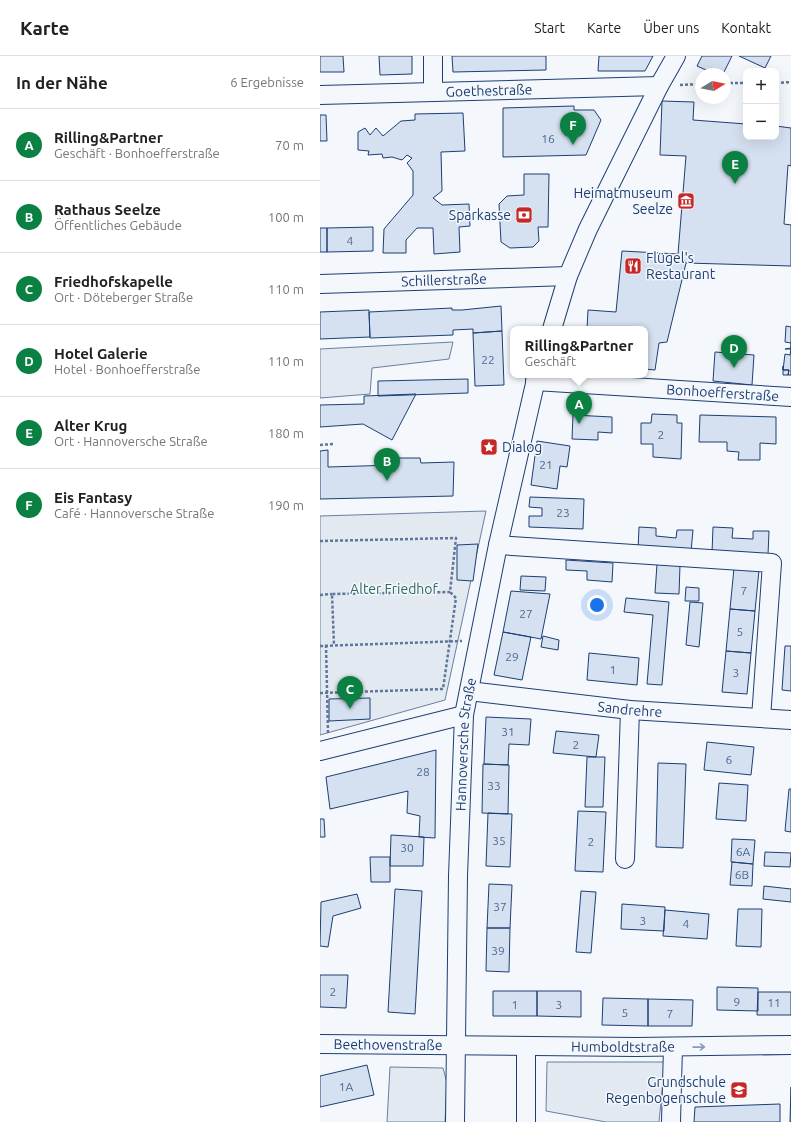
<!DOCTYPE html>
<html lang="de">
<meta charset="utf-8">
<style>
:root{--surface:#fff;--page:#f2f2f2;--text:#202124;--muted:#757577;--line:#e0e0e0;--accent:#0b8043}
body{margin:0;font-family:Ubuntu,sans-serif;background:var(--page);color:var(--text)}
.controls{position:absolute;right:12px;top:12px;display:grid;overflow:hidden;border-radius:8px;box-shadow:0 4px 16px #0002}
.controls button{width:36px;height:36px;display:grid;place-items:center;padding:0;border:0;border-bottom:1px solid var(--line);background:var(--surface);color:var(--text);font:20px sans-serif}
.compass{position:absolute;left:375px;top:12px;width:36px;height:36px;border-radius:50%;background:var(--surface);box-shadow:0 4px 16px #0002;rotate:80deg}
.you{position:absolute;left:277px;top:549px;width:14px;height:14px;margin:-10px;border:3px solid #fff;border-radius:50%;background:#1a73e8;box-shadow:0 0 0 6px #1a73e833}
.badge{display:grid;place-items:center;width:26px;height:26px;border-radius:50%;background:var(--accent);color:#fff;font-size:13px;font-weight:700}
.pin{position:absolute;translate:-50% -33px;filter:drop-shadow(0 1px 2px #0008)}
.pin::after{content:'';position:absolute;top:21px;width:14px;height:12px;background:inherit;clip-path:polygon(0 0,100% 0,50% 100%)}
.popup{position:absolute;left:190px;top:270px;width:138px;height:52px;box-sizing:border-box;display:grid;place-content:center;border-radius:8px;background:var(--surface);filter:drop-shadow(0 1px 3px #0005);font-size:13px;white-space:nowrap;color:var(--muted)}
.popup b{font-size:15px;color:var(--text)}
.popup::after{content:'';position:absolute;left:50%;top:100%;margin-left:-8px;border:8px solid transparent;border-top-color:var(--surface)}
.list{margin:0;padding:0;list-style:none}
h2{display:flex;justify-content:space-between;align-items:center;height:52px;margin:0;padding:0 16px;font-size:17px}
h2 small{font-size:13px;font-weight:400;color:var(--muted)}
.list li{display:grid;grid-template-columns:26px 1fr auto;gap:12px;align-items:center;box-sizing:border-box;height:72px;padding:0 16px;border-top:1px solid var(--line)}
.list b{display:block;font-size:15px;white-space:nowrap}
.list p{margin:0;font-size:13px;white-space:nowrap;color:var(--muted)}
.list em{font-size:13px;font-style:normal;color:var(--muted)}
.map{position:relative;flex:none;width:471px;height:1066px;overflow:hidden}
header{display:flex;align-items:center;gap:24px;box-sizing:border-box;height:56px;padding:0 20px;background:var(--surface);border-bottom:1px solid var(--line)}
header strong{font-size:19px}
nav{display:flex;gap:22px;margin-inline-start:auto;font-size:14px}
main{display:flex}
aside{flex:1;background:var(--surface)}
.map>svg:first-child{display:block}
</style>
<header>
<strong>Karte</strong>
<nav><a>Start</a><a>Karte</a><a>Über uns</a><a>Kontakt</a></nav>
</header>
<main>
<aside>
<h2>In der Nähe<small>6 Ergebnisse</small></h2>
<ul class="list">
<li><span class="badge">A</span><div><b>Rilling&amp;Partner</b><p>Geschäft · Bonhoefferstraße</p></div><em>70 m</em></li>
<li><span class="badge">B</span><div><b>Rathaus Seelze</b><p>Öffentliches Gebäude</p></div><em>100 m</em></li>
<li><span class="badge">C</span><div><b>Friedhofskapelle</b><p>Ort · Döteberger Straße</p></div><em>110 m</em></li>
<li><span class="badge">D</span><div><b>Hotel Galerie</b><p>Hotel · Bonhoefferstraße</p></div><em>110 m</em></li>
<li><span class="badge">E</span><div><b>Alter Krug</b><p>Ort · Hannoversche Straße</p></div><em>180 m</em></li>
<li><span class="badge">F</span><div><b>Eis Fantasy</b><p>Café · Hannoversche Straße</p></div><em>190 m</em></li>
</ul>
</aside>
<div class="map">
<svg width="471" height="1066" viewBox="0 0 471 1066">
<rect width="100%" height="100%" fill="#f4f7fb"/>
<!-- green -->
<path fill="#e3e9f0" stroke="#687fa3" d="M133 286 129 303 52 312 50 338 0 342V293Z
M166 455 125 644 0 679V460Z
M227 1006H345L339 1066H286L226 1055Z
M70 1011 123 1012 127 1027 125 1066H67Z"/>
<!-- building -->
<path fill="#d5e0f0" stroke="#1d3f73" d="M0 0H23L24 16H0Z
M59 0H92V18L60 19Z
M132 0H226V14L133 16Z
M279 0H333L325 15H278Z
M382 0H412L403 18H395L377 10Z
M419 0H451L445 12Z
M342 45 374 46 373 64 426 68V81H456V70L471 72V110L468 109 464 168 471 169V210L366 207 358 198 366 100 340 99Z
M254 50V54H274L281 64 266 99 183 101V52Z
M143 57 145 95 121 96 122 135 113 142 122 149 149 148 150 170 139 171 140 196 114 198 113 172H97L86 184V197H63L64 173 93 139V115L87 107 92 102 87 99 82 104 72 101 63 102 62 98 48 99 49 95 38 94V76L45 72 50 79 56 72 63 80 81 65 95 64V58Z
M0 59H6L7 85H0Z
M204 118H229L228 171H218L219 185 213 191 190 192 181 186 179 148 187 140 204 139Z
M53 171V195L7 196V172Z
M0 172H7V196H0Z
M302 195 358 198 366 207 347 286 339 287 335 314 325 313V273H267L268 254 296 256Z
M181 250 182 275 153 277V273L133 274V279L50 282 49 256 132 252V254H142Z
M49 254 50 281 0 283V256Z
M466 270 471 271V319H468L469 314H463L465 298 470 299 471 293H465L471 292V287L465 286Z
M182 275 184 329 155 330 153 277Z
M395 296 434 299 432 329 393 325Z
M463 310V314H469L468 319H463Z
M148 323V337L58 340V325Z
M96 338 72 384 43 368 0 371V349L44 348V340Z
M332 358 357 359V367H362L361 403 333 401V388H321V367H331Z
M253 359 292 361V377L278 376V384L252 383Z
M380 359 456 361V388L440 387V404H418L419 396 407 395V386H379Z
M217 385 250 390 247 411 240 410 237 433 211 429Z
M8 394V411L75 409V402H100L101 407 134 406 133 440 0 443V395Z
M210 441 264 443 263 473 209 471V460H222V452L209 451Z
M319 471 336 472V480L356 482 357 474H373L371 496 318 494Z
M393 471 413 472 412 482 433 483V475H449L448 499 392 497Z
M158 488 153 525 137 524V489Z
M246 504 293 507 292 526 267 524V515L246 514Z
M337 508 360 509 359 538 335 537Z
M414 512 439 514 435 555 410 553Z
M201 520 226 521 225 535 200 534Z
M366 531 379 532V545H365Z
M191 535 230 538 221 583 183 576Z
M306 542 349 546 342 629 327 628 333 559 304 556Z
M370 546 383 547 379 591 366 589Z
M410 553 435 555 431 597 406 595Z
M183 576 211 581 202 624 174 619Z
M223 580 239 584 238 594 221 591Z
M465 590H471V635L462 634Z
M406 595 431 597 427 638 402 636Z
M269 597 319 602 317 629 267 624Z
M50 642V663L9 665V643Z
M166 661 211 663 209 689 189 688 188 709 164 708Z
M236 675 279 679 276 701 233 697Z
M387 686 434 691 431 719 384 714Z
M116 694 115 782 99 781 100 760 87 757 88 735 10 753 6 721Z
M267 701H285L283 751H265Z
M338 707 366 708 363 792 336 791Z
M163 708 189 709 188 758 162 757Z
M399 727 428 729 426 765 396 763Z
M469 733H471V776L465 775Z
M258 755 286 756 283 816 255 815Z
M168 757 192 758 190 811 166 810Z
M0 763H4L5 781H0Z
M71 779 104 781 103 810H70Z
M412 783 435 784 433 808 411 806Z
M445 796 471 797 470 811 444 810Z
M50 801H70V826H51Z
M412 806 433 808 432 830 410 829Z
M169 828 192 829 190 872H167Z
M444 830 471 833V846L443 843Z
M75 833 102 835 95 958 68 956Z
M261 835 276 836 271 897 256 896Z
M37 838 41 852 13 860 8 891 0 890 1 846Z
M302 848 345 851 344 875 301 873Z
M418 853H442L441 891 416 890Z
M345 854 389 858 387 883 343 880Z
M167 872H190L189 916 166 915Z
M0 919H28L26 952 0 951Z
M397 931 438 932V955L397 954Z
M173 935H217V960H173Z
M217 935H261V961L217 960Z
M438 936H471V959H437Z
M283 942 328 943V970L282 969Z
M328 943 373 944 372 970H328Z
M47 1009 54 1039 0 1051V1020Z
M471 1031V1066H470Z
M460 1048V1066H374L375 1051Z"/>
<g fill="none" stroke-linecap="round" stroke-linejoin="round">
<!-- minor casing -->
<g stroke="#1d3f73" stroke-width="20">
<g id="minor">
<path d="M113 0V36"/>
<path id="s1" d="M0 39 339 30"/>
<path id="s2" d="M0 228 248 220"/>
<path d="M232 273 248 220 268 173 339 30 356 0"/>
<path id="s3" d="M215 325 471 341"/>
<path d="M178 489 452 507 441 662"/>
<path id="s4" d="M149 635 310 654 471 664"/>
<path d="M0 695 144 659"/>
<path d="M305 803 310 654"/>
<path id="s5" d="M0 988 316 991 471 989"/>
<path id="s6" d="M135 1066 138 820 144 659 178 489 217 319"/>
<path d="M206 1066V991"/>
<path d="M351 1066 353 991"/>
</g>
</g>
<!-- path -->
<path stroke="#5e769c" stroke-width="2.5" stroke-dasharray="3 2" stroke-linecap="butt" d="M405 27H426
M456 27 471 26
M360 29 381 28
M0 389 13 388
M0 485 136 482 130 536 12 538 14 589
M0 539 12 538
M6 589 8 677
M0 590 142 585
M0 637 123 633 136 542 130 536"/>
<!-- minor -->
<use href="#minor" stroke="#f4f7fb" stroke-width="18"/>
</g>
<!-- one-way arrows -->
<defs><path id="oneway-shaft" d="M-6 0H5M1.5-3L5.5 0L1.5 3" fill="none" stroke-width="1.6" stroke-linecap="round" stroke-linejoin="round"/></defs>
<use stroke="#889bb7" href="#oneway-shaft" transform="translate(379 991) rotate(-1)"/>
<!-- icons -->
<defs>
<g id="museum-square" transform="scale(0.9)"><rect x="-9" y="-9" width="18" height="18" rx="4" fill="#c62828" stroke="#f4f7fb"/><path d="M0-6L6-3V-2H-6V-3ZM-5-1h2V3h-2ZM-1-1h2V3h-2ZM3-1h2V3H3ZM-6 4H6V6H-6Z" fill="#fff"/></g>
<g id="bank-square" transform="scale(0.9)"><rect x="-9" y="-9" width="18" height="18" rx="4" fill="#c62828" stroke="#f4f7fb"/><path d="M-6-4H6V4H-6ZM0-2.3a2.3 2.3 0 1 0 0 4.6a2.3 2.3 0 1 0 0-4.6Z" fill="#fff"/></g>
<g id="restaurant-square" transform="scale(0.9)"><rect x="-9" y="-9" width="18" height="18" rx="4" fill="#c62828" stroke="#f4f7fb"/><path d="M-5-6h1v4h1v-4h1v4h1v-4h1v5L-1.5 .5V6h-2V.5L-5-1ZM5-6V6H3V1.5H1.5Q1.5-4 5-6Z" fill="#fff"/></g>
<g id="sight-square" transform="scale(0.9)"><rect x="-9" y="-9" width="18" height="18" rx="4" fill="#c62828" stroke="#f4f7fb"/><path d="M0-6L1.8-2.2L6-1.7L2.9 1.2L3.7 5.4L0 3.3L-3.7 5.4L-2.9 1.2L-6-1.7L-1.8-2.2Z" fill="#fff"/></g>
<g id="school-square" transform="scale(0.9)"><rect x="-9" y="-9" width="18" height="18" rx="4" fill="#c62828" stroke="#f4f7fb"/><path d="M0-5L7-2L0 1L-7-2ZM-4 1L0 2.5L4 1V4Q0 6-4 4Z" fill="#fff"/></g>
</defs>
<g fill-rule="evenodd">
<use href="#museum-square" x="366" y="145"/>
<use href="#bank-square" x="204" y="159"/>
<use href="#restaurant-square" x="313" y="210"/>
<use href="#sight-square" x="169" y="391"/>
<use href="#school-square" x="419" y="1034"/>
</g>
<g text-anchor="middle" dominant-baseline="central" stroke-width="3" stroke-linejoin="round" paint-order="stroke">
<!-- number labels -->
<g font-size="12" fill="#4b6792">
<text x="228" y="82">16</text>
<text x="30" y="184">4</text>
<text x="168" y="303">22</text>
<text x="341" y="378">2</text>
<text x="226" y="408">21</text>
<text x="243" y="456">23</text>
<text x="424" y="534">7</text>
<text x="206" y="557">27</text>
<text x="420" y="575">5</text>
<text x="192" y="600">29</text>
<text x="293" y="613">1</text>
<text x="416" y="616">3</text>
<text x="188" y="675">31</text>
<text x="256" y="688">2</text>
<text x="409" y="703">6</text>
<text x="103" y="715">28</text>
<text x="174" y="729">33</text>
<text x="179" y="784">35</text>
<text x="271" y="785">2</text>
<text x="87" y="791">30</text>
<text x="423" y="795">6A</text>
<text x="422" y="818">6B</text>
<text x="180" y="850">37</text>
<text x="323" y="864">3</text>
<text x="366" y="867">4</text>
<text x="178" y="894">39</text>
<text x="13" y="935">2</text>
<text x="417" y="945">9</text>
<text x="454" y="946">11</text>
<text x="195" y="948">1</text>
<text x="239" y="948">3</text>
<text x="305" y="956">5</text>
<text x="350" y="957">7</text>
<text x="26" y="1030">1A</text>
</g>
<!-- street labels -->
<g font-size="14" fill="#1d3f73" stroke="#f4f7fb">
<text stroke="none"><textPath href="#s1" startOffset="169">Goethestraße</textPath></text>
<text stroke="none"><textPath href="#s2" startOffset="124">Schillerstraße</textPath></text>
<text stroke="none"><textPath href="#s3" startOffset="188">Bonhoefferstraße</textPath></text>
<text stroke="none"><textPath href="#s4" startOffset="162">Sandrehre</textPath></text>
<text stroke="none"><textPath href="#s6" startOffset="378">Hannoversche Straße</textPath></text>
<text stroke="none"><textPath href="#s5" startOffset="68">Beethovenstraße</textPath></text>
<text stroke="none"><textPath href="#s5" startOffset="303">Humboldtstraße</textPath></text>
</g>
<!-- poi labels -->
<g font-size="14" fill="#1d3f73" stroke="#f4f7fb" text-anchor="end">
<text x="353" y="137">Heimatmuseum<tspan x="353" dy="16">Seelze</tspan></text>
<text x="191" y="159">Sparkasse</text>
<text x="326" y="202" text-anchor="start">Flügel's<tspan x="326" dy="16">Restaurant</tspan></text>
<text x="182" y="391" text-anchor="start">Dialog</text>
<text x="406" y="1026">Grundschule<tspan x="406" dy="16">Regenbogenschule</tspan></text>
</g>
<!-- park labels -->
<g font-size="14" fill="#2c6c60" stroke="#f4f7fb">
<text x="74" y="533">Alter Friedhof</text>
</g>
</g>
</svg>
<div class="controls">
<button>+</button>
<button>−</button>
</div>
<svg class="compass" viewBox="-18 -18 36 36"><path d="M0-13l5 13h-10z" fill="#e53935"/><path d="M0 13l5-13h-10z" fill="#757577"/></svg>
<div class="you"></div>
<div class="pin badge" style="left:259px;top:368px">A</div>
<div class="popup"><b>Rilling&amp;Partner</b>Geschäft</div>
<div class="pin badge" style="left:67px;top:425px">B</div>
<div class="pin badge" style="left:30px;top:653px">C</div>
<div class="pin badge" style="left:414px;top:312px">D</div>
<div class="pin badge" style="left:415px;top:128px">E</div>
<div class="pin badge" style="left:253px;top:89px">F</div>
</div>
</main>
